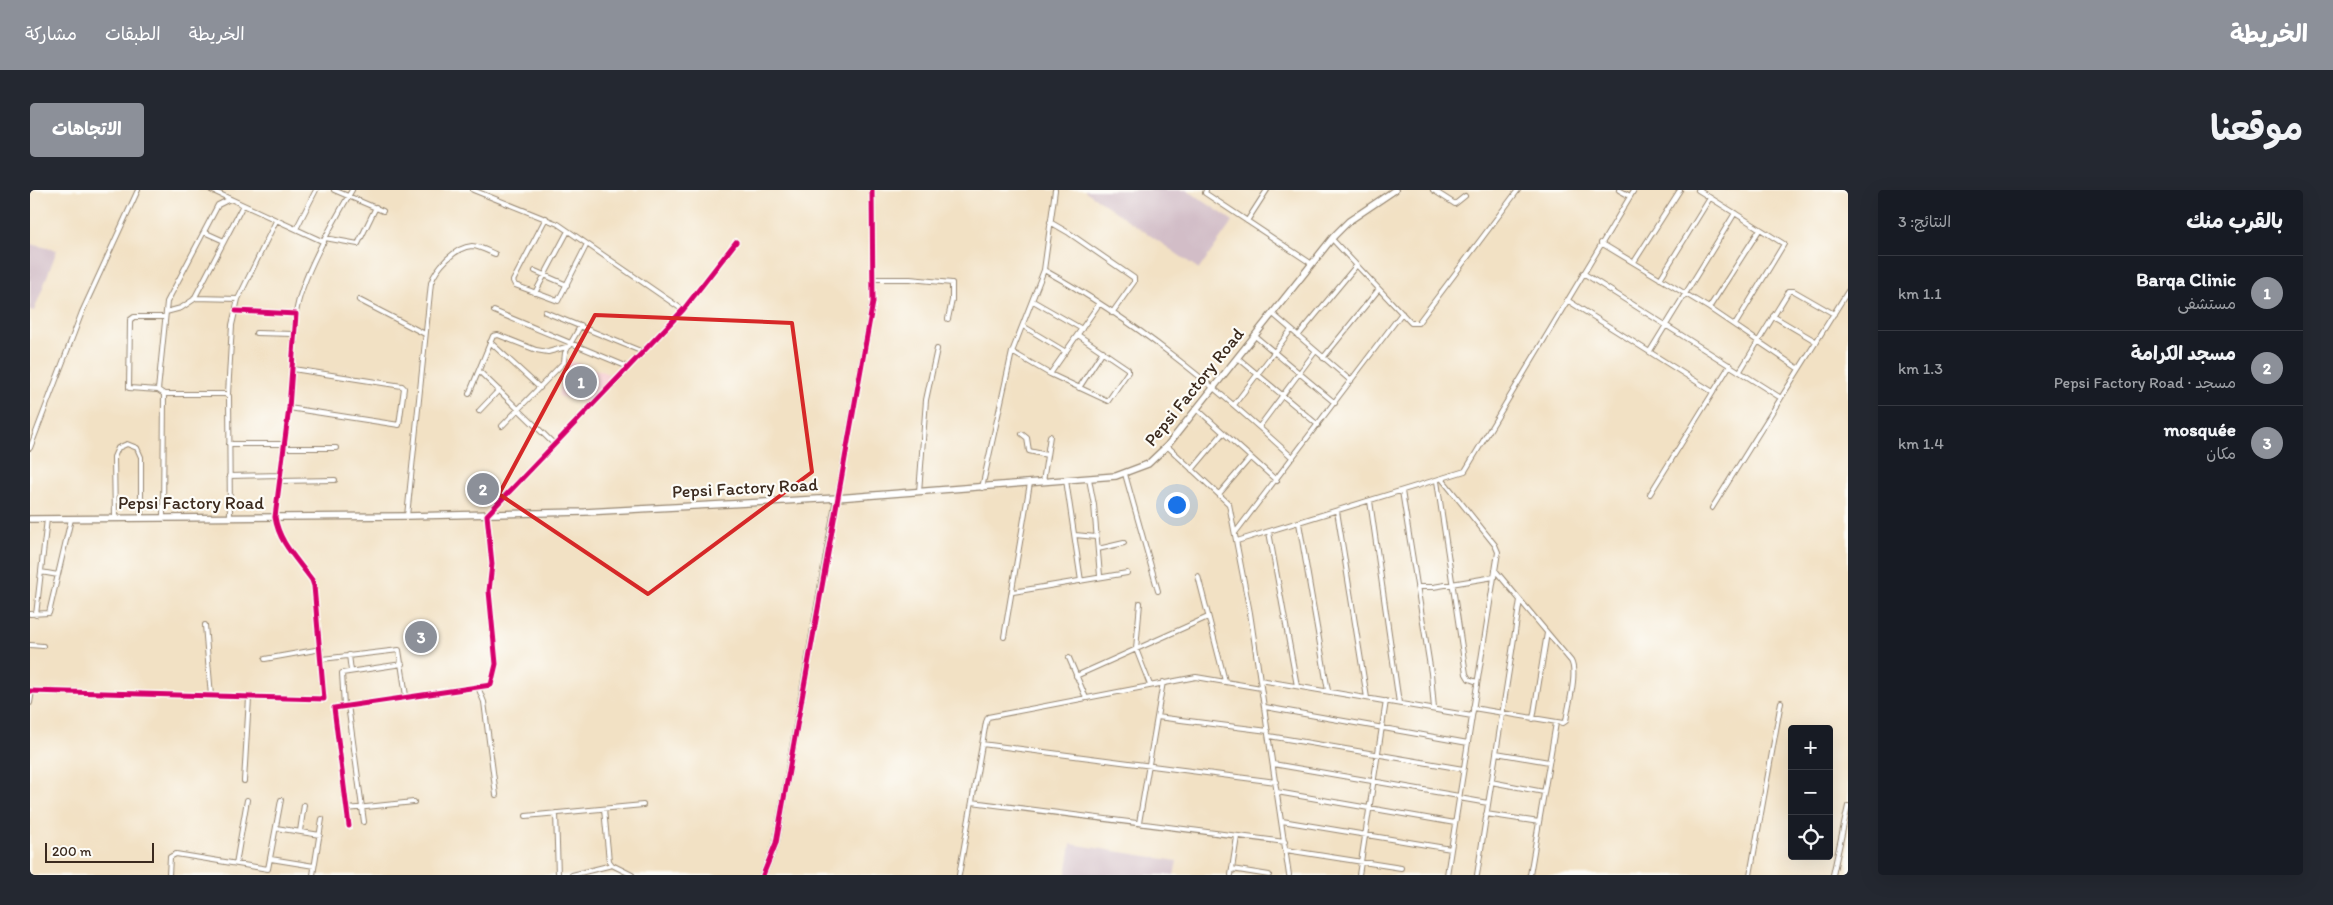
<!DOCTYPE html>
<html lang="ar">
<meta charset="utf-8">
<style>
:root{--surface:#171b24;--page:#242831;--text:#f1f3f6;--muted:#9ea1a6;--line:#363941;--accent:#8c9099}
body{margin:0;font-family:Itim,"Playpen Sans Arabic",sans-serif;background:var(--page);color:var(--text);direction:rtl}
.controls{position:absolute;right:15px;bottom:15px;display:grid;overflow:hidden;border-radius:5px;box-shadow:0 5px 20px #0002}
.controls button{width:45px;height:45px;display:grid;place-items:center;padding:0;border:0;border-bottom:1px solid var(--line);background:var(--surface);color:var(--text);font:25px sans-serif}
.scale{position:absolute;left:15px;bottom:12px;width:109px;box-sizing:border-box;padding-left:5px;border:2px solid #3b2a1e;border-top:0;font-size:14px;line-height:18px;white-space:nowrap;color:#3b2a1e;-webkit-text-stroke:4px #fdfcf7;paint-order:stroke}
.you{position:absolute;left:1146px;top:314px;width:18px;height:18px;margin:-12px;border:4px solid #fff;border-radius:50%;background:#1a73e8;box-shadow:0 0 0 8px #1a73e833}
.badge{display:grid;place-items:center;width:32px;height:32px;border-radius:50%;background:var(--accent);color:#fff;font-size:16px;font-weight:700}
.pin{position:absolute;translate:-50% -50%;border:2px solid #fff;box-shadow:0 1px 5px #0006}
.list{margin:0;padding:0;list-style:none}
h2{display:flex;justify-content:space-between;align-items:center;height:65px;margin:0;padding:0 20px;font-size:21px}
h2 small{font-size:16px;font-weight:400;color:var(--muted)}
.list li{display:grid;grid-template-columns:32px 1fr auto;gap:15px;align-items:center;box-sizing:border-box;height:75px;padding:0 20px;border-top:1px solid var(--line)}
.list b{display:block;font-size:19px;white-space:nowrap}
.list p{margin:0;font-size:16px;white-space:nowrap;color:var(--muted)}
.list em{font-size:16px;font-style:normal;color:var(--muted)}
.icon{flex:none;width:28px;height:28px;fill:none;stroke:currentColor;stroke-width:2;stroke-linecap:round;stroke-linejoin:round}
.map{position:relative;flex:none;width:1818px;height:685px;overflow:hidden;direction:ltr;border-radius:5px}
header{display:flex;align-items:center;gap:30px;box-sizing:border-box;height:70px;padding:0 25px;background:var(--accent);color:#fff}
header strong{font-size:24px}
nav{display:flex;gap:28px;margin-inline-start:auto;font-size:18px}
.intro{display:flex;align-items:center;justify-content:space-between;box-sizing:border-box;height:120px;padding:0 30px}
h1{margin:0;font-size:35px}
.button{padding:12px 22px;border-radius:5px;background:var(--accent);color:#fff;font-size:18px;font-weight:700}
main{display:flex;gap:30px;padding:0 30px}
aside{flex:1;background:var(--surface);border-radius:5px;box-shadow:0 5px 20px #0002}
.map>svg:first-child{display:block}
</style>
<header>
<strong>الخريطة</strong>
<nav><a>الخريطة</a><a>الطبقات</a><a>مشاركة</a></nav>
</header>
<div class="intro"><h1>موقعنا</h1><a class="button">الاتجاهات</a></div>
<main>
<aside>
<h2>بالقرب منك<small>النتائج: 3</small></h2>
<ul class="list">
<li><span class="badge">1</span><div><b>Barqa Clinic</b><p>مستشفى</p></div><em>1.1 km</em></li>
<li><span class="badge">2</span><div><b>مسجد الكرامة</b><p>مسجد · Pepsi Factory Road</p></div><em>1.3 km</em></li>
<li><span class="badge">3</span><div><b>mosquée</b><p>مكان</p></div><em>1.4 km</em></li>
</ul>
</aside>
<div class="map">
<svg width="1818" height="685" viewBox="0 0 1818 685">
<rect width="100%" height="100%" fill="#fdfcf7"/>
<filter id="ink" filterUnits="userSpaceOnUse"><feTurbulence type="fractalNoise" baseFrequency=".02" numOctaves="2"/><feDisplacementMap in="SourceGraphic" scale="10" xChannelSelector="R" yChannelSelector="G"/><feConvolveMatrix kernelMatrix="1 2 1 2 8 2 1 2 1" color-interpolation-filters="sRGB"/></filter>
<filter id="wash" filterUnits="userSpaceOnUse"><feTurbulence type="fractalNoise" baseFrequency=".0096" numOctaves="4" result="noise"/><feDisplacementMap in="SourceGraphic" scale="20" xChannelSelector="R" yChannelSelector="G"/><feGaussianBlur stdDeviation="1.12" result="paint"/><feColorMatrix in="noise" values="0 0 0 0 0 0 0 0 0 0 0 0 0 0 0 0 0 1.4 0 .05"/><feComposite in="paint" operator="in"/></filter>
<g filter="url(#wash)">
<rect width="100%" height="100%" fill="#f2e1c4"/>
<!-- built -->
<path fill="#f7cfd3" d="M537 170 582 185 556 212 528 206Z"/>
<!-- industrial -->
<path fill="#d2bdc7" d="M1054 0H1157L1203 31 1169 79Z
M0 54 27 60 4 121 0 120Z
M1041 654 1147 671 1144 685H1036Z"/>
</g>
<g filter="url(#ink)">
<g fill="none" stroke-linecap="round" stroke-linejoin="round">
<!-- minor casing -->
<g stroke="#968671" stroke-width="6">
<path id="minor" d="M181 0 294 52
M304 0 353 21
M443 0 528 34 653 120
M1176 0 1175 3 1282 74
M1403 0 1425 14 1435 6
M1589 0 1600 6
M1668 0 1754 54 1705 135
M516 28 483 91 485 95 528 111 557 54
M1217 31 1237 0
M1020 32 1039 43 1104 88V92L1082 123
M266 39 286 0
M174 42 194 51
M295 48 328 54 346 17
M1302 49 1381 133H1388L1488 0
M1571 53 1679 118 1769 179
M1604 72 1650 0
M1014 80C1105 130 1187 198 1263 268
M505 81 537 95
M1553 83 1751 208
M843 89H880L922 93V110L918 129
M1630 89 1680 8
M505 103 538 41
M164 109 213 15
M329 110 395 144
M1537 110 1683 202
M1003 111 1052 139
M1679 118 1730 39
M464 121 598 177
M136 122 151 118 166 108 208 109
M515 122 613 162
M266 124C270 89 304 31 322 0
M1243 124 1321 191
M1743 126 1787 152
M993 136 1036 162
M226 143 264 144
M1225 146 1305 213
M1268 146 1326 76
M460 152 510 198
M1620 161 1705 23
M982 162 1020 184 1078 211 1098 182V179L1048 145
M1208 168 1288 235
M1293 168 1349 99
M449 181 524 254
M1710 181 1759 101H1764L1804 124
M1020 184 1069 114
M1049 198 1073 161
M128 200 99 198 100 130 104 127H135
M198 204 202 135 208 109 246 31
M439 204 463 146 468 145 506 160 518 162 540 156
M1204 215 1261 140
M259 218 369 235 374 198 372 196 263 179
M1167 219 1247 291
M449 221 469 200
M472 236 534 172 535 163 551 135
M1229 237 1285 162
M992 244 997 248 999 261 1017 265
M199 254H254
M1137 256 1199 314 1220 423 1259 685
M0 258 52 122 108 0
M254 258H306
M1162 280 1193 243
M1095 284 1128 401
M199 286 251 285
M1059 289 1064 315 1070 386
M1412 289 1465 355 1468 362 1417 685
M1036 290 1051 391
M250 291 305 290
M1407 291 1436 484 1439 489 1447 492
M1013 292 1020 246
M952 298 982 162 1014 80 1025 0
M1372 301 1401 483 1404 519
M889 302 896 210 907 159
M1189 304 1220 268
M1620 304 1700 175
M807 308 843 107 842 0
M1340 311 1369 513
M1682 318 1818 101
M1307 321 1337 508
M377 326 401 93C406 78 425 57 442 56 449 56 458 61 465 64
M133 327 134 204
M200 327 199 206 195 204H134L128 200 137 112 188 15 200 9
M85 328 84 267 88 258 97 254 107 258 111 267V328
M1269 333 1298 501
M1239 342 1267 496
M1205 343 1372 123
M1045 345 1066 347
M1207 351 1435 281 1604 0
M1068 359 1094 353
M11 382 28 385
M1168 386 1195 491
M1387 397H1403L1464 387
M983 402 1097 383
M1110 413 1106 459 1120 495
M0 424 19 423 41 329
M6 425 17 329
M175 435 181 506
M974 447 1000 293
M0 455 13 456
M319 465 321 481
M1039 468 1056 508
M235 469 291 459
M292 469 369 460 376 506
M1046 486 1178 427
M1230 490 1442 526
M448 497 454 512 466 605
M0 501 294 509 284 396 282 390C267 369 249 353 245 327L259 218 266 124 206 121
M0 513 2 501
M318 515 334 632
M314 516 312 483 372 474
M1235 517 1438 553
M1443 518 1533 533 1536 531C1538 517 1548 483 1541 471L1465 380
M1127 527 1238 541
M1503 529 1517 443
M1239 546 1433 579
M952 554 1246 592
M1466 563 1519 572
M1243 574 1429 606
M214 591 219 508
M1461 592 1514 602
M1247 602 1425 633
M1429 608 1458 613
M942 612 1255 652
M317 619 384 612
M574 619 579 671 582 675 602 685
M526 623 528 685
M1456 624 1509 632
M496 626 613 615
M1252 631 1421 659
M1109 633 1133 492
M319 636 304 518 461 495 466 474 459 401 462 374 457 325 653 120 706 52
M246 638 290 645
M270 641 274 615
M1256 660 1371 678
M241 669 284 676
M206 674 217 610
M1202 679 1239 685
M139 685 140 667 146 664 238 679 251 610
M283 685 292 629
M542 685 582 675
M929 685 956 532 958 527 1166 487 1231 498
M1201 685 1207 647
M1329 685 1356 511
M1447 685 1490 410
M1500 685 1526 533
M1720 685 1751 512
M1803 685 1818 616"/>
</g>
<!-- tertiary casing -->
<g stroke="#968671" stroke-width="8">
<path id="tertiary" d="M733 685 746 653 807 308"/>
</g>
<!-- secondary casing -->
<g stroke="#968671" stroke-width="8">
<path id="secondary" d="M0 329 377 326 555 322 807 308 1086 286 1118 274 1137 256 1304 46 1319 31 1365 0"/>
</g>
<!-- minor -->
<use href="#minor" stroke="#fff" stroke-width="4"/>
<!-- tertiary -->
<use href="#tertiary" stroke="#fff" stroke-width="5"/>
<!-- secondary -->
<use href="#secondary" stroke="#fff" stroke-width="5.5"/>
<!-- cycleway casing -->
<g stroke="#fdfcf7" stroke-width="8">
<path id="cycleway" d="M0 501 294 509 284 396 282 390C267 369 249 353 245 327L259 218 266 124 206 121
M319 636 304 518 461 495 466 474 459 401 462 374 457 325 653 120 706 52
M733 685 746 653 843 112 842 0"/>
</g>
<!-- cycleway -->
<use href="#cycleway" stroke="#d6006c" stroke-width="5"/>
</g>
</g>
<!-- marked area -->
<path fill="none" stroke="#d62828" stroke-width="4" stroke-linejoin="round" d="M565 125 762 133 782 282 618 404 469 304Z"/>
<g text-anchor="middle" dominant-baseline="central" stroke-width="4.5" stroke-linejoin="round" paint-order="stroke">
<!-- street labels -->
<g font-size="18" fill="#3b2a1e" stroke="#fdfcf7">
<text transform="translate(1164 197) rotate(-51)">Pepsi Factory Road</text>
<text transform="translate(715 298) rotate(-3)">Pepsi Factory Road</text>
<text x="161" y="313">Pepsi Factory Road</text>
</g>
</g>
</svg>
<div class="controls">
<button>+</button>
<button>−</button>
<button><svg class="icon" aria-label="locate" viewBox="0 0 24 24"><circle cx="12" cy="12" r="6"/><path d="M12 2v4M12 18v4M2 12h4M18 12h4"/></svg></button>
</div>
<div class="scale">200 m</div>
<div class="you"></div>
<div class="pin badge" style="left:551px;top:192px">1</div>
<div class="pin badge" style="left:453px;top:299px">2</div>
<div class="pin badge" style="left:391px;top:447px">3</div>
</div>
</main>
